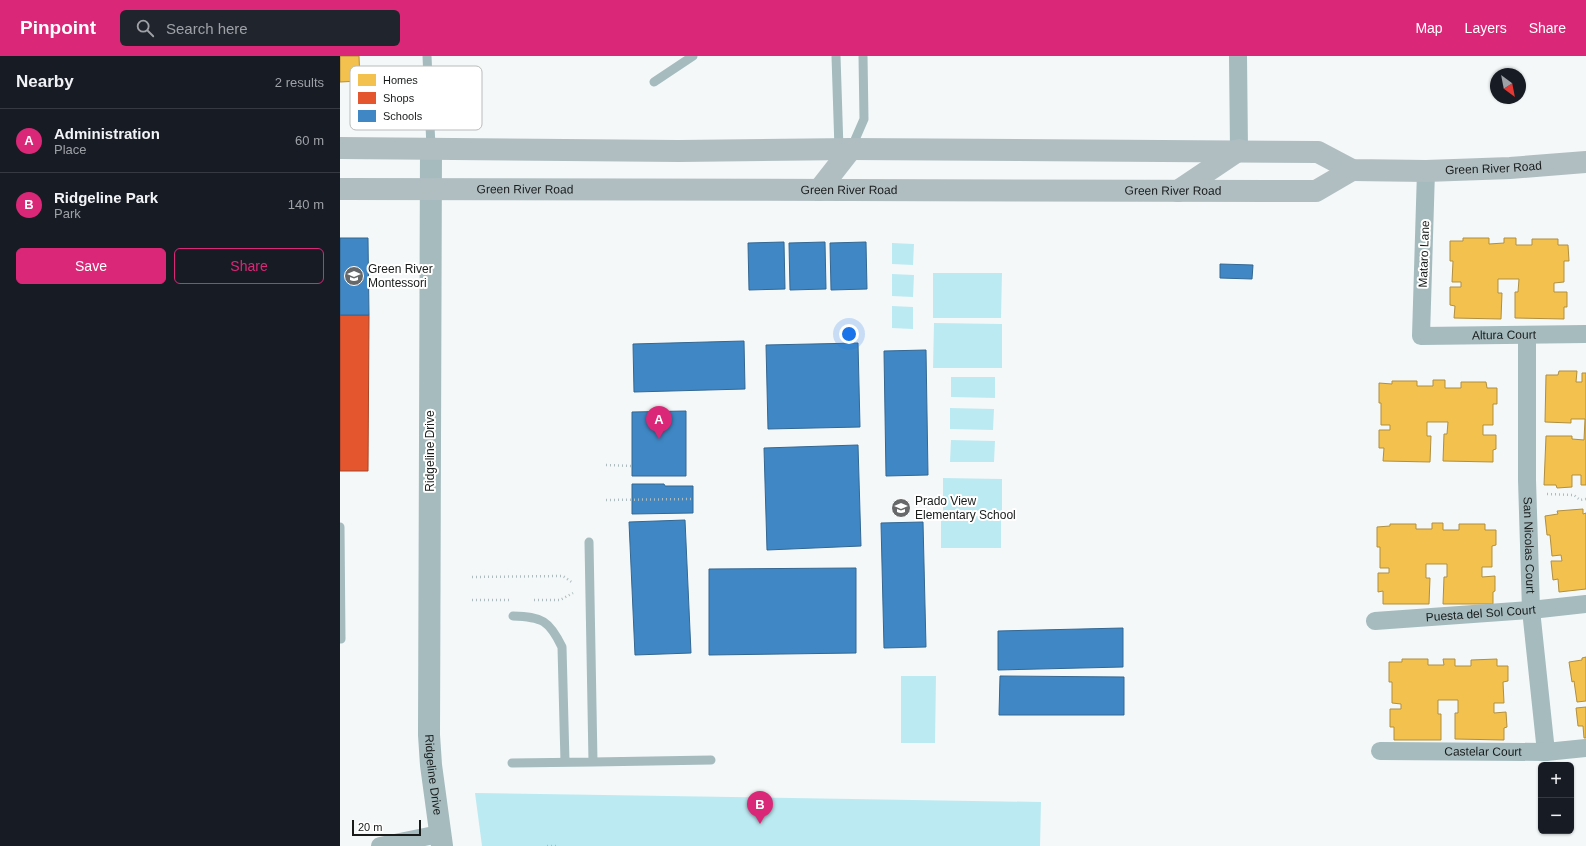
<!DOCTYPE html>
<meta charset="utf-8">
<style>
:root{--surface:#171b24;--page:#20242c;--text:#f1f3f6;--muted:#9ea1a6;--line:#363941;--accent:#db2777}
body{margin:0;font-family:Arial,sans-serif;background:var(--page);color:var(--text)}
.controls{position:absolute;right:12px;bottom:12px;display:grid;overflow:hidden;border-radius:6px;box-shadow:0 1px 3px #0004}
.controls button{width:36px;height:36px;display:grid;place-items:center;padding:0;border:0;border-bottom:1px solid var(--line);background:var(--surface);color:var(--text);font:20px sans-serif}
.compass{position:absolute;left:1150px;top:12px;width:36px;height:36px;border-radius:50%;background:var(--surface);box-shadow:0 1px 3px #0004;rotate:148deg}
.scale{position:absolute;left:12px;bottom:10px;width:69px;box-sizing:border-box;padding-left:4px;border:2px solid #191b1b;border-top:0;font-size:11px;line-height:14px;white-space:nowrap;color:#191b1b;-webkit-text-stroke:3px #fff;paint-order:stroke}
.you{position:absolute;left:509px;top:278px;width:14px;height:14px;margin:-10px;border:3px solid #fff;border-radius:50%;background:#1a73e8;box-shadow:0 0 0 6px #1a73e833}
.badge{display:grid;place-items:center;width:26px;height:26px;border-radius:50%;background:var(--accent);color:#fff;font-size:13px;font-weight:700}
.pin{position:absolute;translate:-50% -33px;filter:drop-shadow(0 1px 2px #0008)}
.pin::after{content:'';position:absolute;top:21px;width:14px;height:12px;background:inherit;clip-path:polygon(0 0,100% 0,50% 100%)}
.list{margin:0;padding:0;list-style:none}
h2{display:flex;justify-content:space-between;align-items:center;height:52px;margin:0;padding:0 16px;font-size:17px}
h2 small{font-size:13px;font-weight:400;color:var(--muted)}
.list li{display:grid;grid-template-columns:26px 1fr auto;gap:12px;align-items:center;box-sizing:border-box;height:64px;padding:0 16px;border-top:1px solid var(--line)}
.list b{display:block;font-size:15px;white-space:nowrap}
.list p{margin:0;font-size:13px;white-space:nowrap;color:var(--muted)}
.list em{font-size:13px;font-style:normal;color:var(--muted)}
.actions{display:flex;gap:8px;padding:12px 16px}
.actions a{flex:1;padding:9px 0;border:1px solid var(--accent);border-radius:6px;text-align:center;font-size:14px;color:var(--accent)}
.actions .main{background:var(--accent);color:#fff}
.icon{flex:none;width:22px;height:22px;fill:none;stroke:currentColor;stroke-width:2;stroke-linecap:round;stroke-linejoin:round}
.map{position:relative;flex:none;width:1246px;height:790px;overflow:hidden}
header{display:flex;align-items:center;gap:24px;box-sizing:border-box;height:56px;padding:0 20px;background:var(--accent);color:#fff}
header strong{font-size:19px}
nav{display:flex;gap:22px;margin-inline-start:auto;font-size:14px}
.search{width:280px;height:36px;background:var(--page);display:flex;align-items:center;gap:10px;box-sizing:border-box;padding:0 14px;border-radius:6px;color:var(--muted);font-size:15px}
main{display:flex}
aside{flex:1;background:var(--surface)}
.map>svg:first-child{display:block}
</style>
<header>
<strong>Pinpoint</strong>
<div class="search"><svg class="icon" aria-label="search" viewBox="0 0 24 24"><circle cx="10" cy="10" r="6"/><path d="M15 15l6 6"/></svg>Search here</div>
<nav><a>Map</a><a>Layers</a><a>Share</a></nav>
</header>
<main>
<aside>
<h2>Nearby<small>2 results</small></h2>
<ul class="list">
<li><span class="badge">A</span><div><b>Administration</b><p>Place</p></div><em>60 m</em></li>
<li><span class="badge">B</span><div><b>Ridgeline Park</b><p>Park</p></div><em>140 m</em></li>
</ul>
<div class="actions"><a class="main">Save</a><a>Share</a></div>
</aside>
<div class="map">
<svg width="1246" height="790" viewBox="0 0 1246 790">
<rect width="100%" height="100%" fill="#f4f8f9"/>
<!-- green -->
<path fill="#bceaf2" d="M552 187 574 188 573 209 552 208Z
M593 217H662L661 262H593Z
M552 218 574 219 573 241 552 240Z
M552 250 573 251V273L552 272Z
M594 267 662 268V312H593Z
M611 321H655V342L611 341Z
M610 352 654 353 653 374 610 373Z
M611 384 655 385 654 406H610Z
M603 422 662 423V455H603Z
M601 460H661V492H601Z
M561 620H596L595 687H561Z
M135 737 701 746 700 790H142Z"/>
<!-- homes -->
<path fill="#f2c14e" stroke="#b18f3f" d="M0 0H19L20 25 0 26Z
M1123 182H1149V188L1164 187V182H1176V189H1192V183H1218V189H1228L1229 205H1224V226L1214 227V236H1227V251H1224V263L1175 262V236H1178L1179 223H1158V237H1162L1161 263 1114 262 1115 250 1110 249V231H1121V226H1112L1113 205H1110V185H1123Z
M1219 315H1237L1236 326H1242V317H1246V429H1241V419H1232V431L1217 432 1216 429H1204L1206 380H1232V383L1244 384 1245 363H1231V367L1205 366 1206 319H1218Z
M1093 324H1105V332H1121V326H1146L1147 332H1157V348H1153V369H1143V379H1156V393L1153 394V406L1103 405 1104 378H1107L1108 366H1087V380H1091L1090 406 1043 405 1044 392H1039V374H1050V369H1041V347H1039V327L1052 328V325H1077V330H1093Z
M1243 453V458L1246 457V533L1219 536 1218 523 1213 524 1211 505H1222L1221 499 1212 500 1210 479H1207L1205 460 1218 458 1217 455Z
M1092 467H1103V474H1119V468H1145V474H1156V489L1152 490V511H1142V521L1155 520V535L1153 536V548H1103L1104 521H1107V508H1086V522H1090L1089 548H1043V535L1038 536V517H1049V512H1040V491H1037V471L1050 470V468H1076V473H1092Z
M1246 601V645L1237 646 1234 625 1232 626 1229 606 1242 604V602Z
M1062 603H1088V609H1104L1103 603H1115V610H1131V604L1157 603V610H1168V625L1163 626 1164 647H1154V657L1166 656 1167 671 1164 672V684L1115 683V657H1118V644H1098V658H1101V684H1054V671H1050V653H1061V648L1052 647V626H1049V606H1062Z
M1246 651V682H1244L1243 670H1238L1236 652Z"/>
<!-- shops -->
<path fill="#e4572e" stroke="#a74528" d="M0 259H29L28 415H0Z"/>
<!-- schools -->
<path fill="#3f88c5" stroke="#346792" d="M0 182H28L29 259H0Z
M444 186 445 233 409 234 408 187Z
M485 186 486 233 450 234 449 187Z
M526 186 527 233 491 234 490 187Z
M880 208 913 209 912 223 880 222Z
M404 285 405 333 294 336 293 288Z
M518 287 520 371 428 373 426 289Z
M586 294 588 419 546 420 544 295Z
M346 355V420H292V356Z
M518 389 521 490 427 494 424 392Z
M292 428H324L325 430H353V457L292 458Z
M345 464 351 597 295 599 289 466Z
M583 466 586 591 544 592 541 467Z
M516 512V597L369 599V513Z
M783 572V611L658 614V575Z
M660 620 784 621V659H659Z"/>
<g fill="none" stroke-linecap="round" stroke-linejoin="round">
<!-- path -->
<path stroke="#aebcbe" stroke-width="2.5" stroke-dasharray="1 3" stroke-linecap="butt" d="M266 409 292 410
M1207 438 1234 439 1240 444 1246 443
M266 444 353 443
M132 521 223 520 233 527
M132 544H169
M194 544H220L233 537
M207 790H217"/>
<!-- service -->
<path stroke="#a5bbbe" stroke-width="9" d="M87 0 91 92
M496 0 499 93
M314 26 353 0
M511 93 524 63 523 0
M0 471 1 583H0
M173 560C202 561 209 564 222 591L225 706
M253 706 371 704
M172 707 253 706 249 486"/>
<!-- minor -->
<g stroke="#a5bbbe" stroke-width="18">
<path d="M898 0 899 94"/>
<path id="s1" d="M1086 115 1081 280 1246 278"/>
<path id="s2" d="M1187 280V424L1191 554 1206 696"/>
<path id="s3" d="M1035 565 1191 554 1246 548"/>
<path id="s4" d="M1040 695 1206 696 1246 692"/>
<path d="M40 790 99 778"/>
</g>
<!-- tertiary -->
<path stroke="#a5bbbe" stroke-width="22" id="s5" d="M91 92 89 679 91 709 102 790"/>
<!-- primary -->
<g stroke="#b0bec2" stroke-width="22">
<path id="s6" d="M0 92 339 95 511 93 978 96 1012 114 1086 115 1170 112 1246 106"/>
<path id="s7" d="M0 133 976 135 1012 114"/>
<path d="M479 134 511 93"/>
<path d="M838 135 899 94"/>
</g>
</g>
<!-- icons -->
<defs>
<g id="school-disc" transform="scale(1)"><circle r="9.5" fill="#666869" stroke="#fff"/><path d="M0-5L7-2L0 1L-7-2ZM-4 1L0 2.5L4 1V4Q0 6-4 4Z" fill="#fff"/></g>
</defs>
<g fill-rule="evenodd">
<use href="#school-disc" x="14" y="220"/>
<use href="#school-disc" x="561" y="452"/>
</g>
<g text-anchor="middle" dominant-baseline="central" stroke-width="4" stroke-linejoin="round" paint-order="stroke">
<!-- street labels -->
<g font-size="12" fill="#191b1b" stroke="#fff">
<text stroke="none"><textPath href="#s6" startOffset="1158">Green River Road</textPath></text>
<text stroke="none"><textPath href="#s7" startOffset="185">Green River Road</textPath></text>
<text stroke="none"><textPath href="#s7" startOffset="509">Green River Road</textPath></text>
<text stroke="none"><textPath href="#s7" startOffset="833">Green River Road</textPath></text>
<text transform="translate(1084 198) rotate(-88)">Mataro Lane</text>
<text stroke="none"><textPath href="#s1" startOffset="248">Altura Court</textPath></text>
<text transform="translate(90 395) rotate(-90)">Ridgeline Drive</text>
<text stroke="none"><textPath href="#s2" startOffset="209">San Nicolas Court</textPath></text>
<text stroke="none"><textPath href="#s3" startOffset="106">Puesta del Sol Court</textPath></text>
<text stroke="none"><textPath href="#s4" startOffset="103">Castelar Court</textPath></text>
<text stroke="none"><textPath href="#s5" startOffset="627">Ridgeline Drive</textPath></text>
</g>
<!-- poi labels -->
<g font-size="12" fill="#191b1b" stroke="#fff" text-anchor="start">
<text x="28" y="213">Green River<tspan x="28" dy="14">Montessori</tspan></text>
<text x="575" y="445">Prado View<tspan x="575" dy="14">Elementary School</tspan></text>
</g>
</g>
<!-- legend -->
<rect x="10" y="10" width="132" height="64" rx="6" fill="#fff" stroke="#babbbb" stroke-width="1"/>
<rect x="18" y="18" width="18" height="12" fill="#f2c14e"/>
<rect x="18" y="36" width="18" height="12" fill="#e4572e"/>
<rect x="18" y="54" width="18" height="12" fill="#3f88c5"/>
<g font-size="11" fill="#191b1b">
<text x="43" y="28">Homes</text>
<text x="43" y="46">Shops</text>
<text x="43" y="64">Schools</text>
</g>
</svg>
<div class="controls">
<button>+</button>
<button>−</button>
</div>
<svg class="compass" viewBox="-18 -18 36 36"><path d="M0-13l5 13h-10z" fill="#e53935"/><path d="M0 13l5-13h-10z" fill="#9ea1a6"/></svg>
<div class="scale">20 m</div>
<div class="you"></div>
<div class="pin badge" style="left:319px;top:383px">A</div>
<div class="pin badge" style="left:420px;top:768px">B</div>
</div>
</main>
